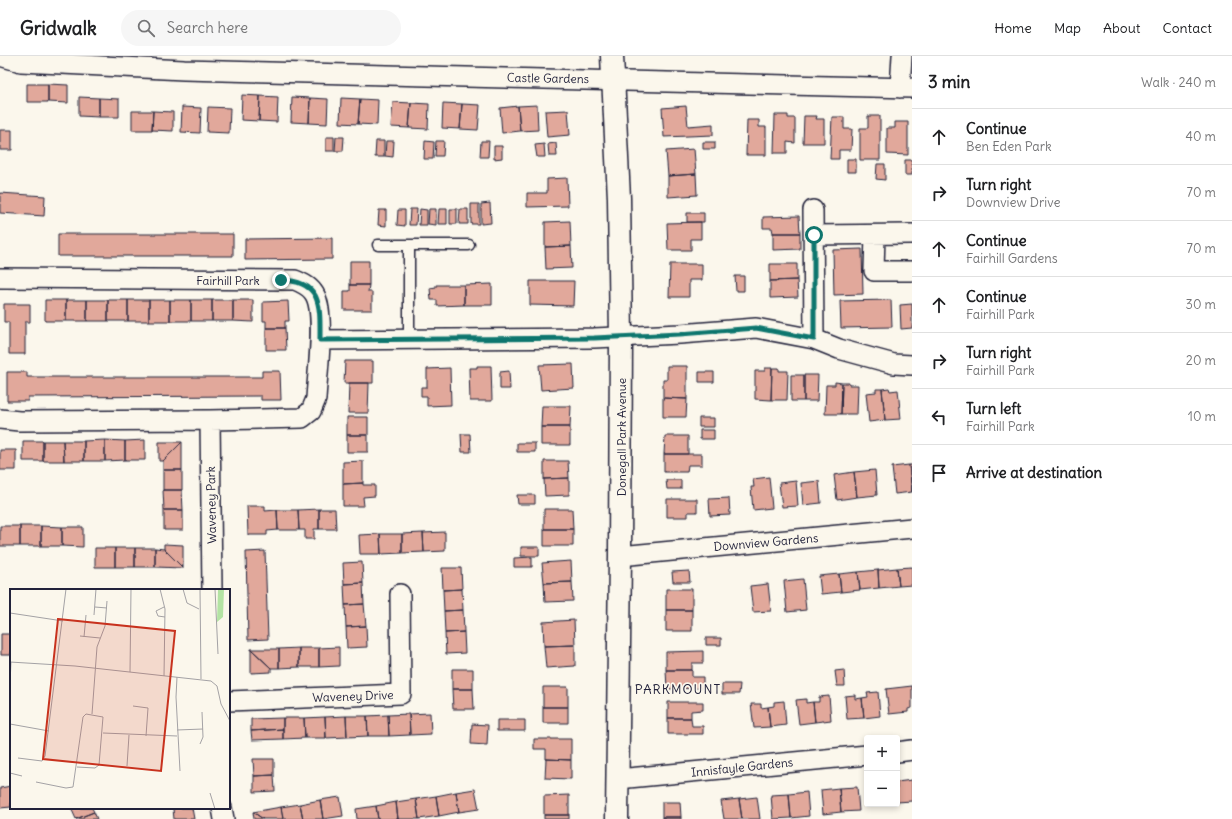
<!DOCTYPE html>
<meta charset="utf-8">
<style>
:root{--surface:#fff;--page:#f6f6f6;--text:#202124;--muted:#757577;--line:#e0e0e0}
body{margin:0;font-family:Delius,sans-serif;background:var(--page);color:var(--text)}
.controls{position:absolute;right:12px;bottom:12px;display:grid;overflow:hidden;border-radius:4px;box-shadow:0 2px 6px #0003}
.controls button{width:36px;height:36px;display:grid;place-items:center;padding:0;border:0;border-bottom:1px solid var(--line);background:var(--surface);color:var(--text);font:20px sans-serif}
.stop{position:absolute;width:12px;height:12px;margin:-9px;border:3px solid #0f766e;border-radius:50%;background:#fff}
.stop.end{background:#0f766e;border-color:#fff;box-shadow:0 1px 4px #0008}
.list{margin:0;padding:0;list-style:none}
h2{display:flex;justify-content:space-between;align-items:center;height:52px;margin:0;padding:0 16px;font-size:17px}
h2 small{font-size:13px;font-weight:400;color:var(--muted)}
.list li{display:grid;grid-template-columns:26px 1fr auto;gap:12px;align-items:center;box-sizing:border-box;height:56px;padding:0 16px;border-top:1px solid var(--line)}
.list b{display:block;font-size:15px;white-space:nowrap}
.list p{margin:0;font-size:13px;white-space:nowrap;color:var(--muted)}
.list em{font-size:13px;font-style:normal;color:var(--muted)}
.icon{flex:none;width:22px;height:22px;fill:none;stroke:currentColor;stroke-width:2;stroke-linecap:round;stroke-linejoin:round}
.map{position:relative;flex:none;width:912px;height:763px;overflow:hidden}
header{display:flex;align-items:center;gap:24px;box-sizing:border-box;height:56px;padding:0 20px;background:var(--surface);border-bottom:1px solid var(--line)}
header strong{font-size:19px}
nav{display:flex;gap:22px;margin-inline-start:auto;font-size:14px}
.search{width:280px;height:36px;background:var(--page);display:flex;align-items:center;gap:10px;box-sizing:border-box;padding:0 14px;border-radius:22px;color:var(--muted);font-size:15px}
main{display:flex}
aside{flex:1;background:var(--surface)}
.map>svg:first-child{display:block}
</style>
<header>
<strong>Gridwalk</strong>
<div class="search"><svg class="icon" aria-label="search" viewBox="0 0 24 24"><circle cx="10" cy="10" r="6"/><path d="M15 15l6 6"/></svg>Search here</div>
<nav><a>Home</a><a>Map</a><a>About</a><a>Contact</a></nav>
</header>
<main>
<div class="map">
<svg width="912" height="763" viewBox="0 0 912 763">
<rect width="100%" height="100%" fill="#fbf7ec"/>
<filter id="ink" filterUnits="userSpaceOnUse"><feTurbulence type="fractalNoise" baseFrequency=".025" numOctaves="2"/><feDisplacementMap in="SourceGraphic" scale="8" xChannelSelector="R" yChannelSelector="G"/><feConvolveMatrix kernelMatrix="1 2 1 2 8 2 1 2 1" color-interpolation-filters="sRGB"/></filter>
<g filter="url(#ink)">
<!-- building -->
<path fill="#e1a89b" stroke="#22223b" d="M27 28H48V46H27Z
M48 28 68 29V47L48 46Z
M242 39 260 40 259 65 241 64Z
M260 40 278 41 277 66 259 65Z
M79 41 99 42V61L79 60Z
M292 41 310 42 309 67 291 66Z
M99 42 119 43V61H99Z
M310 42 328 43 327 68 309 67Z
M341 42 360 43 358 68 340 67Z
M360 43 378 44 377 69 358 68Z
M393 46 411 47 409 72 391 71Z
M411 47 429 48 428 73 409 72Z
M443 47 462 48 460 73 442 72Z
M462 48 480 49 478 74 460 73Z
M537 49 538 74 520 75 518 50Z
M518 50 520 75 502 77 500 52Z
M686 50 688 70 713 68V79L664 81 662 52Z
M182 51 201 52 200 77 181 76Z
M208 51 230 52 229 77 207 76Z
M568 54 570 79 547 81 545 55Z
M132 55H153L152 74H132Z
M153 55 173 56V75L152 74Z
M775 59H788V62H795V87L787 86V97H774Z
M804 60H817L816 63H824V87H803Z
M868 60H880V104H860V72H868Z
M832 61H844V73H852L851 94H839V103H830Z
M747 64H759V71H766V99H746Z
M895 66H908V99L887 98V72H895Z
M0 74H12V94H0Z
M326 81H334V95H326Z
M336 81H344L343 95H335Z
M376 85H384V101H375Z
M386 85H394L393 101 385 100Z
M425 85 434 86 433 103H424Z
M436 85H444L443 100H435Z
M481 85H489L488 101H480Z
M703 86H715V93H703Z
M556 87 557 100H549L548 88Z
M544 88 545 101H537L535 89Z
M494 90H502V102L494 103Z
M694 93 696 118 668 120 666 95Z
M847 103H856V116H847Z
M905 104H912V119H905Z
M877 108H885V124L876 123Z
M696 118 697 139 668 141V120Z
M567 122 568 150 527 151V137H547V123Z
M0 137 45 140 44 160 0 157Z
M490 147 491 167 481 168V148Z
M471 148H479V168H471Z
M410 153H417L416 169H409Z
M420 153 427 154V169H419Z
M429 153H436V169L428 168Z
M439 153H447V168H438Z
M450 153H457V168H450Z
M460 153H468V168H459Z
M379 154H386V170L378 169Z
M398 154H405V170L397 169Z
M687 157H704V166H687Z
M799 160 800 177H773L772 172H763V161Z
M570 165 571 190 545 191V166Z
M701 166V183H691V194H668L667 167Z
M773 177H800V193L773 194Z
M58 178H233V200H58Z
M332 182V203L245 204V183Z
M571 190 572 212 546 213 545 191Z
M862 193 863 238 834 239 833 194Z
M350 205H369V229H350Z
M670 208H702V224H689V241H669Z
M770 208H797V224L770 225Z
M735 220H744V235H736Z
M797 224 798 241 770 242V225Z
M530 225H574L573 250 530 249Z
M492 228V249H464V229Z
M350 229H369L368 236H372V254H344V235H350Z
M436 229H464V249L437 250V244H431L430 232 436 231Z
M45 244H66V265H45Z
M66 244H87V265H66Z
M87 244H108V265H87Z
M108 244H128V265H108Z
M128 244H149V265H128Z
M149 244H170V265H149Z
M170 244H191V265H170Z
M191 244H212V265H191Z
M212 244H233V265H212Z
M233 244H253V266L233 265Z
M891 244 892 271 841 272 840 245Z
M288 245 289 265H285V272H266V265H263V246Z
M4 248H30V266H25V298H9V266H4Z
M912 248V272L901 273 900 249Z
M266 272H285L286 294H266Z
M345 305H373V327H344Z
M573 308 574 332 541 334 539 309Z
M477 310H491L492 345H470L469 312H477Z
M667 310H687V343L663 342V324H667Z
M450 312 451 349 427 350V340H421V331H427V313Z
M765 312H772L771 344 755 343V315H765Z
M772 312H779V315H788L787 344H771Z
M262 315H280L281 344H261V340L28 341V345H7V316H27V321H262Z
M509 315 510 333H500V316Z
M699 316H714V326H699Z
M791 319H804V345H791Z
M804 319H818L817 345H804Z
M835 326 842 327 841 358H825L826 329H835Z
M349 327H369L368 357H348Z
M842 327H849V329H858L857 358H841Z
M889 332 890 335 898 334 901 363 885 364 882 333Z
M876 333H882L885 364 869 366 866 337 876 336Z
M663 342 687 343 686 361H663Z
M542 350H571L570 371H541Z
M347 361H368V379H347Z
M699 362H714V371H699Z
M541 371H570V389H541Z
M700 374H714V383H700Z
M461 378H470L471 396H462Z
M347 379H368V396H347Z
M665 380H688V398H664Z
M105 384V405H84V385Z
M105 384 125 385V404L105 405Z
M145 384V404H125V385Z
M23 385H43V405H23Z
M43 385H63L64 405H43Z
M63 385H84V405H64Z
M159 386H182L163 405H159Z
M182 386V414H163V405Z
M517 387H535V396H517Z
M0 394H16V414H0Z
M664 398H702V409H688L687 416H664Z
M363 405V427L343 428V406Z
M544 405H568L569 422 544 423Z
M909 409 912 436 895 438 892 411Z
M909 409H912V436Z
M163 414H182V434H163Z
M875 414 877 439 857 441 854 416Z
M854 416 857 441 837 444 834 419Z
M769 421 772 452 753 454 751 431H754L753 423Z
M569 422V439L545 440 544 423Z
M666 424H681V433H667Z
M796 425 798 450 782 451 779 427Z
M819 425 821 447 803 449 801 427Z
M363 427V429H375V440L363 441 364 450H343V428Z
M163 434H182L183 454H164Z
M517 439H535V448H518Z
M729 442 730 459 710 460 709 443Z
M667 443H697V456H688V461H667Z
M247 450H265V455L277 454 278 474 267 475V479H248Z
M319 453H335L336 473H319Z
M319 453V473H314V483H305V474H299L298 454Z
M544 453H572L573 473H544Z
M164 454H183V474H164Z
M277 454H298L299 474H278Z
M0 470H20V490H0Z
M20 470H41V490H20Z
M41 470 62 471V490H41Z
M62 471H83V491L62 490Z
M544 473H573V490H544Z
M445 476V495L424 496 423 477Z
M423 477 424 496 402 497V478Z
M380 478 381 498H360L359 479Z
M380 478H402V497L381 498Z
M164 488 183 489V512L164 493Z
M521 491H539V500H521Z
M95 492H115V511H95Z
M115 492H135V511H115Z
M135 492H155V511H135Z
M155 492 164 493 183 512 155 511Z
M265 495 268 583 248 584 246 496Z
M532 501V511H514V502Z
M571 505 572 526 544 527 542 507Z
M362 506 363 527 344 528 343 507Z
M912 511V529L899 530 897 512Z
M442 512H461L462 533 443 534Z
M897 512 899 530 879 532 878 514Z
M878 514 879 532 860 534 858 516Z
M689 515 690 526H673L672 516Z
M858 516 860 534 841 536 839 518Z
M839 518 841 536 821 538 819 520Z
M803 523 806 554 787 556 784 525Z
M572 526 573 545 545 546 544 527Z
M363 527 364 548 345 549 344 528Z
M768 528 771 555 753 556 750 530Z
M462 533 463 554 444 555 443 534Z
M666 533H692V554H666Z
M364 548 366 570 346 571 345 549Z
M463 554 464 576 445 577 444 555Z
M666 554H692V575H666Z
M574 564 575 589 544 590 543 566Z
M366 570 367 591 347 592 346 571Z
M464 576 465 597 446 598 445 577Z
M1 578H11V599H1Z
M706 582H721V589H706Z
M575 589V610L546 612 544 590Z
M339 591V610L319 611V592Z
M299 592H319V611H299Z
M299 592V611L279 612V593Z
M251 593H279V612H271Z
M251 593 271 612V616L251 617Z
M703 595V607H692V614H666V596Z
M452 613H473V633H452Z
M666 614H692V621H703V632L667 633Z
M844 614 845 630H837L835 615Z
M722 628H740L739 638H722Z
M912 630V652L908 653V656L889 658 886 633Z
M543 631H568V651H543Z
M452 633H473L474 653H453Z
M878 636 880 660 864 662 862 642 868 641 867 637Z
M855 639V643L862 642 864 662 847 663 845 640Z
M829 640 831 664 815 666 813 646H819V641Z
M806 643V647L813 646 815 666 799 668 796 644Z
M784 645 786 669 770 671 768 651 774 650V646Z
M668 646H703V654L691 655V662H668Z
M751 648H761V652L768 651 770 671 754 672Z
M543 651H568V667H543Z
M430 657 431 678 410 679 409 658Z
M409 658 410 679 389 680 388 659Z
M388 659 389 680H368L367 660Z
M346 660H367L368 680 347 681Z
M346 660 347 681 326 682 325 661Z
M325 661 326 682H305L304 662Z
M283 662H304L305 682 283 683Z
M283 662V673L251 675V663Z
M668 662H691L692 670H703V678H668Z
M497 664H525V675H497Z
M472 668 488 669 487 689 471 688Z
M283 673V683L252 684 251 675Z
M534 683H571V704L546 703V693H534Z
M253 703H274V719L254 720Z
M546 703 571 704V723L545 722Z
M274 719 275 735 254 736V720Z
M912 724V745L897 746V726Z
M11 730V751L0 752V732Z
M857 731 859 755 841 756 839 732Z
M839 732 841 756 823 758 821 734Z
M475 733 479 753 459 756 456 736Z
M456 736 459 756 439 760 436 740Z
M807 736 809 760 791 762 789 738Z
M789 738 791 762 773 763 771 739Z
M569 739V759H544V740Z
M436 740 439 760 419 763 416 743Z
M340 741 343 760 323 763 320 744Z
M757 741 760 763H742L739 743Z
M416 743 419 763H398L396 746Z
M739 743 742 763H724L721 745Z
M320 744 323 763H303L300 748Z
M396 746 398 763H378L376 750Z
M662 746H680L681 761H662Z
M300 748 303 763H283L281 751Z
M376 750 378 763H357L356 753Z
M281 751 283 763H263L253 756Z
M71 752H92L94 756 76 763Z
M180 752H192L194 763H174L173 753Z
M94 756 97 763H76Z
M253 756 263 763H254Z
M544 759H569V763H544Z
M662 761H681V763H662Z"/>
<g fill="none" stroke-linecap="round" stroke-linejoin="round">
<!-- lane casing -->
<g stroke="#22223b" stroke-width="13">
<path id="lane" d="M378 189H469
M409 284V189"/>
</g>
<!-- street casing -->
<g stroke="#22223b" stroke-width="22">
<path id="street" d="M0 0 21 6 184 14 912 32
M900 32 902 0
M813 154 814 283
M814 179 912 178
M875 179 874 215H912
M0 222 295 224C302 227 309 230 313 236 327 253 317 319 316 343L311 355 302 362 210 364 19 365 0 363
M320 284 594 282 680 278 756 272 814 283 839 293 894 308 912 309
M210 364 212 534
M620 500 912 472
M229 645 401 638 400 538
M897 696 912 694
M618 723 867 699
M222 752 224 763"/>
</g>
<!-- secondary casing -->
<g stroke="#22223b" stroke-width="25">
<path id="secondary" d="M612 0 619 142 621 281 620 500 617 763"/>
</g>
<!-- lane -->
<use href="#lane" stroke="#fbf7ec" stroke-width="10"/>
<!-- street -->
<use href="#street" stroke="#fbf7ec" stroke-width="19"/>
<!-- secondary -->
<use href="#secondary" stroke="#fbf7ec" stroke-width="22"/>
</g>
</g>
<g fill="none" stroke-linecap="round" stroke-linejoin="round" filter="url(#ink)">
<!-- route -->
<path stroke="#0f766e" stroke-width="5" d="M281 224C323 225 320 251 320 284L594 282 680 278 756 272 814 283V179"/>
</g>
<g text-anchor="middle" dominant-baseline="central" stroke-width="3.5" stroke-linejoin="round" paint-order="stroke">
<!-- street labels -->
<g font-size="12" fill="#22223b" stroke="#fbf7ec">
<text transform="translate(548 22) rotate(1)">Castle Gardens</text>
<text x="228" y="224">Fairhill Park</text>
<text transform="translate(621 381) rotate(-90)">Donegall Park Avenue</text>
<text transform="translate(211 449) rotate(-91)">Waveney Park</text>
<text transform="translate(766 486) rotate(-5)">Downview Gardens</text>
<text transform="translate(353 640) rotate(-2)">Waveney Drive</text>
<text transform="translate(742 711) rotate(-6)">Innisfayle Gardens</text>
</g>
<!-- neighbourhood labels -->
<g font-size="13" letter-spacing="1" fill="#22223b" stroke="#fbf7ec">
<text x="678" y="633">PARKMOUNT</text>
</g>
</g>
<!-- overview -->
<g transform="translate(10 533)">
<rect width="220" height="220" fill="#fbf7ec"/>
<path d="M208 0H214L213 28 207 33Z" fill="#b3e3a3"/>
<path fill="none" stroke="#a4a2a5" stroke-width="1" d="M150 0 155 20 154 87M173 0 177 14 189 20M190 0 191 90M205 0 208 65M85 18 97 19M154 18 146 22 148 27 155 28M0 24 53 32M84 26 86 0M70 47 90 49M74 48 76 26M0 73 65 77 201 92 207 97 211 115 220 132M120 83 121 0M167 88 166 108 170 182M0 94 1 73M123 117 138 119 136 147M82 125 87 58 95 37 97 12M0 135 39 142M167 141 193 140M93 144 167 147M190 155 193 148 192 123M8 169 32 172 35 167 56 0M117 177 119 146M0 184 12 187M26 193 56 199 63 198 73 128 76 125 93 128 89 176 85 179 67 178M200 204 205 220"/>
<path fill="#c8321e" fill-opacity="0.15" stroke="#c8321e" stroke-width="2" d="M48 30 165 42 151 182 33 170Z"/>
<rect width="220" height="220" fill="none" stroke="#22223b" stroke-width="2"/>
</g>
</svg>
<div class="controls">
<button>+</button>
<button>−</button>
</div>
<div class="stop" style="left:814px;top:179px"></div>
<div class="stop end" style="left:281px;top:224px"></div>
</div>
<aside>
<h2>3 min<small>Walk · 240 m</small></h2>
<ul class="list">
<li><svg class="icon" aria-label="ahead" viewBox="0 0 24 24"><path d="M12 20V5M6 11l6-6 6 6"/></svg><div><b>Continue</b><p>Ben Eden Park</p></div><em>40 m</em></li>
<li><svg class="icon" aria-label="right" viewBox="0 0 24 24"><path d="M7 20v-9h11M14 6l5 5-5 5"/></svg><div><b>Turn right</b><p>Downview Drive</p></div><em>70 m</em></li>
<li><svg class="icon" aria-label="ahead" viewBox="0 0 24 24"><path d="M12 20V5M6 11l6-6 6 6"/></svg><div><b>Continue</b><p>Fairhill Gardens</p></div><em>70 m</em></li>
<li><svg class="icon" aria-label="ahead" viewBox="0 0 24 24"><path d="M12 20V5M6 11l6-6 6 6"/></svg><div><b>Continue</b><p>Fairhill Park</p></div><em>30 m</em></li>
<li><svg class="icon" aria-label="right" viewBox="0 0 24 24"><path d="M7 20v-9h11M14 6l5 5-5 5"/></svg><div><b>Turn right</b><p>Fairhill Park</p></div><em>20 m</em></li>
<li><svg class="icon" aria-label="left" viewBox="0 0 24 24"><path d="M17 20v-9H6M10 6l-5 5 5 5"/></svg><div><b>Turn left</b><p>Fairhill Park</p></div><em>10 m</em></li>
<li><svg class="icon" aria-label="arrive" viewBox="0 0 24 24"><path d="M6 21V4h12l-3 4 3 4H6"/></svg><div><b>Arrive at destination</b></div></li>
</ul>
</aside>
</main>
